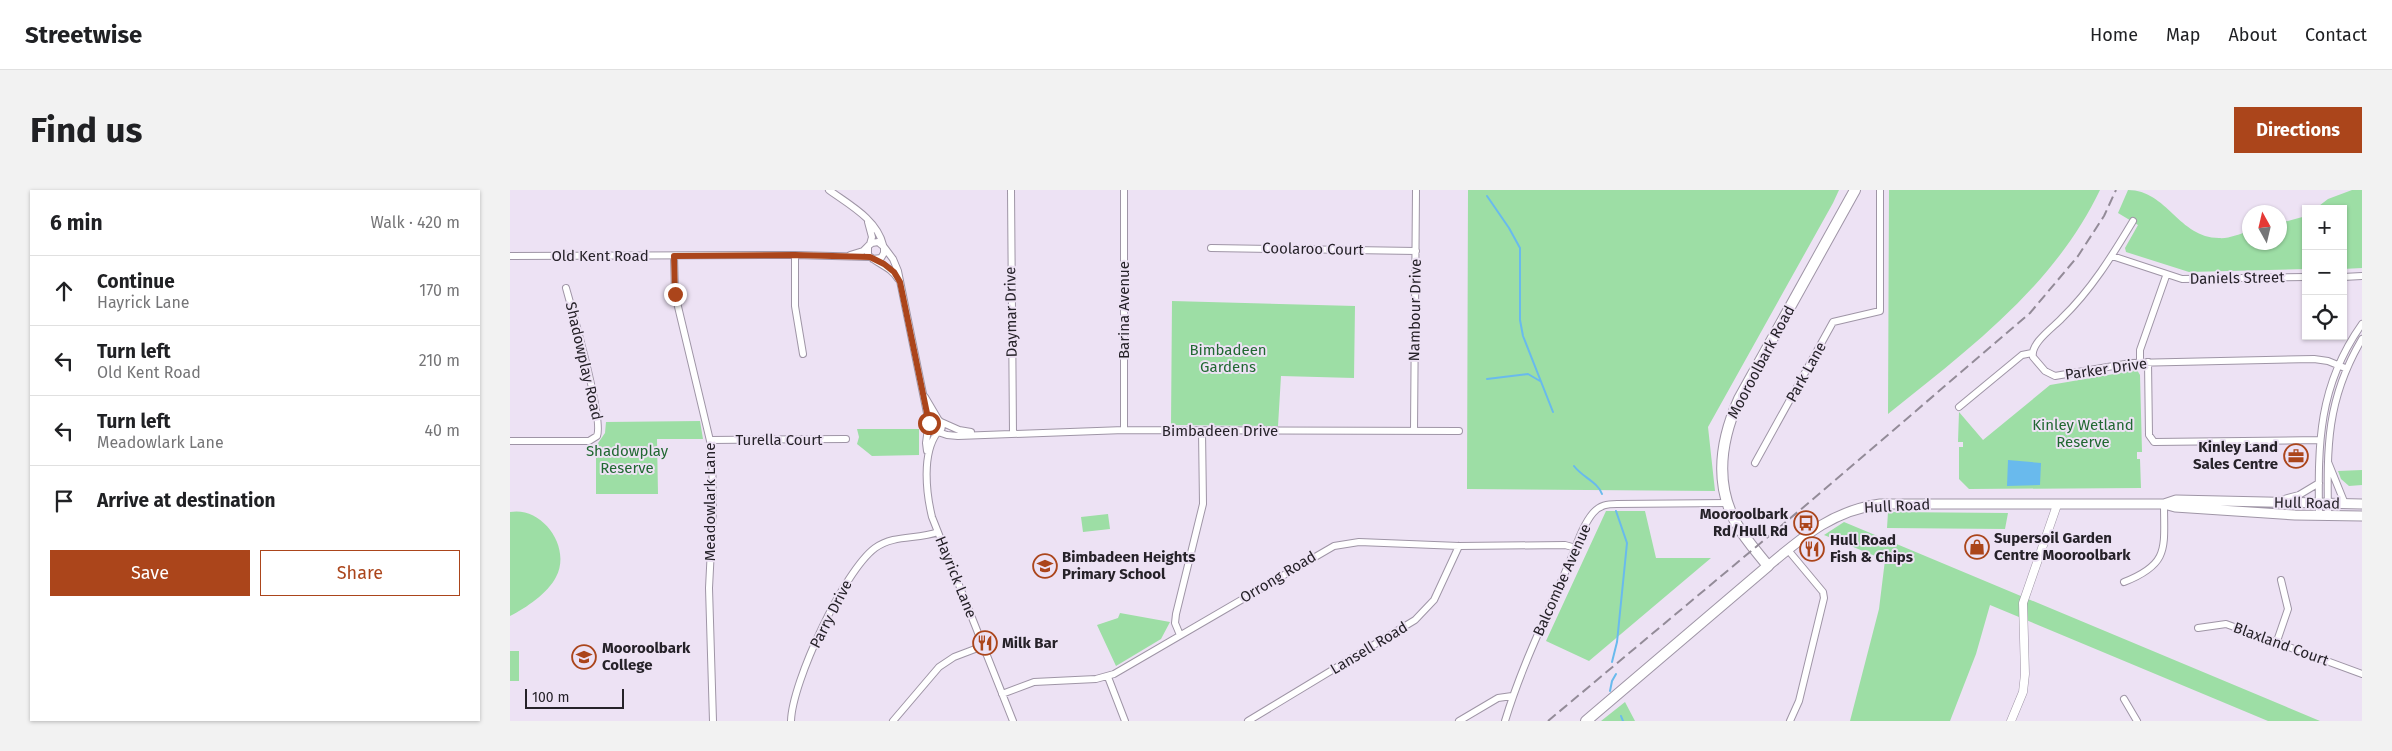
<!DOCTYPE html>
<meta charset="utf-8">
<style>
:root{--surface:#fff;--page:#f2f2f2;--text:#202124;--muted:#757577;--line:#e0e0e0;--accent:#ab451b}
body{margin:0;font-family:"Fira Sans",sans-serif;background:var(--page);color:var(--text)}
.controls{position:absolute;right:15px;top:15px;display:grid;overflow:hidden;border-radius:0px;box-shadow:0 1px 4px #0004}
.controls button{width:45px;height:45px;display:grid;place-items:center;padding:0;border:0;border-bottom:1px solid var(--line);background:var(--surface);color:var(--text);font:25px sans-serif}
.compass{position:absolute;left:1732px;top:15px;width:45px;height:45px;border-radius:50%;background:var(--surface);box-shadow:0 1px 4px #0004;rotate:352deg}
.scale{position:absolute;left:15px;bottom:12px;width:99px;box-sizing:border-box;padding-left:5px;border:2px solid #262229;border-top:0;font-size:14px;line-height:18px;white-space:nowrap;color:#262229;-webkit-text-stroke:4px #ede2f4;paint-order:stroke}
.stop{position:absolute;width:15px;height:15px;margin:-11px;border:4px solid #ab451b;border-radius:50%;background:#fff}
.stop.end{background:#ab451b;border-color:#fff;box-shadow:0 1px 5px #0008}
.list{margin:0;padding:0;list-style:none}
h2{display:flex;justify-content:space-between;align-items:center;height:65px;margin:0;padding:0 20px;font-size:21px}
h2 small{font-size:16px;font-weight:400;color:var(--muted)}
.list li{display:grid;grid-template-columns:32px 1fr auto;gap:15px;align-items:center;box-sizing:border-box;height:70px;padding:0 20px;border-top:1px solid var(--line)}
.list b{display:block;font-size:19px;white-space:nowrap}
.list p{margin:0;font-size:16px;white-space:nowrap;color:var(--muted)}
.list em{font-size:16px;font-style:normal;color:var(--muted)}
.actions{display:flex;gap:10px;padding:15px 20px}
.actions a{flex:1;padding:11px 0;border:1px solid var(--accent);border-radius:0px;text-align:center;font-size:18px;color:var(--accent)}
.actions .main{background:var(--accent);color:#fff}
.icon{flex:none;width:28px;height:28px;fill:none;stroke:currentColor;stroke-width:2;stroke-linecap:round;stroke-linejoin:round}
.map{position:relative;flex:none;width:1852px;height:531px;overflow:hidden;border-radius:0px}
header{display:flex;align-items:center;gap:30px;box-sizing:border-box;height:70px;padding:0 25px;background:var(--surface);border-bottom:1px solid var(--line)}
header strong{font-size:24px}
nav{display:flex;gap:28px;margin-inline-start:auto;font-size:18px}
.intro{display:flex;align-items:center;justify-content:space-between;box-sizing:border-box;height:120px;padding:0 30px}
h1{margin:0;font-size:35px}
.button{padding:12px 22px;border-radius:0px;background:var(--accent);color:#fff;font-size:18px;font-weight:700}
main{display:flex;gap:30px;padding:0 30px}
aside{flex:1;background:var(--surface);border-radius:0px;box-shadow:0 1px 4px #0004}
.map>svg:first-child{display:block}
</style>
<header>
<strong>Streetwise</strong>
<nav><a>Home</a><a>Map</a><a>About</a><a>Contact</a></nav>
</header>
<div class="intro"><h1>Find us</h1><a class="button">Directions</a></div>
<main>
<aside>
<h2>6 min<small>Walk · 420 m</small></h2>
<ul class="list">
<li><svg class="icon" aria-label="ahead" viewBox="0 0 24 24"><path d="M12 20V5M6 11l6-6 6 6"/></svg><div><b>Continue</b><p>Hayrick Lane</p></div><em>170 m</em></li>
<li><svg class="icon" aria-label="left" viewBox="0 0 24 24"><path d="M17 20v-9H6M10 6l-5 5 5 5"/></svg><div><b>Turn left</b><p>Old Kent Road</p></div><em>210 m</em></li>
<li><svg class="icon" aria-label="left" viewBox="0 0 24 24"><path d="M17 20v-9H6M10 6l-5 5 5 5"/></svg><div><b>Turn left</b><p>Meadowlark Lane</p></div><em>40 m</em></li>
<li><svg class="icon" aria-label="arrive" viewBox="0 0 24 24"><path d="M6 21V4h12l-3 4 3 4H6"/></svg><div><b>Arrive at destination</b></div></li>
</ul>
<div class="actions"><a class="main">Save</a><a>Share</a></div>
</aside>
<div class="map">
<svg width="1852" height="531" viewBox="0 0 1852 531">
<rect width="100%" height="100%" fill="#ede2f4"/>
<!-- green -->
<path fill="#9ddea5" d="M958 0H1329L1323 13 1198 237 1205 301 957 299Z
M1379 0H1590C1544 96 1459 159 1378 224Z
M1618 0C1657 0 1669 48 1709 48 1718 49 1730 44 1739 41L1740 52H1770V33L1796 26V79L1679 82 1616 62 1615 58 1628 35 1608 23Z
M1842 0H1852V78L1833 79V19H1805L1818 9Z
M662 111 845 116 844 188 771 186 768 236 661 235Z
M1627 180 1630 185 1632 262H1627V269H1630L1631 298 1459 299 1449 289V257H1453V252H1448L1449 222 1473 250 1540 195Z
M190 231 193 249H147L148 304H86V256L95 243 96 232Z
M347 239H409V265L362 266 347 254 349 247Z
M1852 280V295L1839 296 1831 289 1828 281Z
M1096 321H1135L1146 368H1201L1079 471 1036 451Z
M0 322C32 316 62 357 46 387 38 403 16 418 0 426Z
M1378 322 1498 323 1495 339 1377 338Z
M598 324 600 339 573 342 571 327Z
M1334 332 1810 531H1758L1480 415 1466 464 1440 531H1340L1369 419 1375 370 1314 345Z
M610 423 660 432 651 449 606 476 587 435 608 428Z
M0 461H9V491H0Z
M1115 512 1125 531H1091Z"/>
<!-- water -->
<path fill="#69baed" d="M1498 270 1531 273 1530 295 1497 296Z"/>
<g fill="none" stroke-linecap="round" stroke-linejoin="round">
<!-- stream -->
<path stroke="#69baed" stroke-width="2" d="M977 6 999 38 1010 58V130L1013 146 1043 222
M977 189 1018 184 1030 191
M1064 276C1072 287 1088 292 1092 304
M1102 472 1107 452 1117 353 1106 321
M1100 501 1102 491 1106 484
M1111 526 1113 531"/>
<!-- minor casing -->
<g stroke="#9f95a6" stroke-width="8">
<path id="minor" d="M319 0C338 14 367 29 373 55
M501 0 503 243
M614 0V240
M1623 31C1602 66 1581 100 1552 128 1544 137 1520 153 1523 167L1535 181 1545 186 1621 173 1804 169 1818 171 1835 178
M358 32 362 47 360 54
M374 57 383 69 388 81 419 233
M701 58 906 61
M285 65V116L293 164
M340 65 353 61 358 56
M0 66 285 65 360 67
M164 66 165 104 202 259 203 319 199 398 203 531
M1602 66 1672 89 1796 87
M363 69 371 68 374 63V57L368 52 362 53 358 56V65C369 75 380 76 388 89
M1833 87 1852 86
M1630 172V160L1656 86
M1638 172 1639 245 1644 252 1809 250
M415 207 428 229
M1449 217 1512 165 1522 163
M418 236a7 7 0 1 1 14 0a7 7 0 1 1-14 0Z
M431 232 449 240 461 242
M904 240 906 0
M428 242 437 245 448 246 614 240 949 241
M427 243C412 264 416 302 422 327L503 531
M201 250 336 249
M0 251H79L87 246C94 229 63 123 56 98
M417 261 416 253 418 238
M1818 272 1835 314
M1245 273 1323 132 1370 121V0
M1774 309 1789 305 1809 293
M1809 326C1808 253 1808 196 1852 134
M1818 326C1817 257 1816 210 1852 149
M1278 360 1313 402 1314 408 1289 511 1280 531
M1614 392C1660 374 1654 358 1654 314
M1688 438 1716 434 1852 484
M670 445 665 433 666 424 693 314 692 241
M1767 451 1778 419 1771 390
M598 487 615 531
M492 504 524 492 586 489 604 484 824 356 849 352 949 356 1055 355 1066 358
M1614 509 1627 531
M281 531C282 492 334 381 365 358 385 344 407 350 428 342
M383 531 429 477 444 467 473 456
M738 531 905 430 924 410 949 356
M949 531 988 508 1002 506
M995 531C1011 478 1035 429 1057 378 1065 361 1071 337 1083 323 1090 315 1097 314 1107 314L1218 313"/>
</g>
<!-- tertiary casing -->
<g stroke="#9f95a6" stroke-width="9">
<path id="tertiary" d="M1501 531 1513 502 1515 484 1513 413 1547 315"/>
</g>
<!-- secondary casing -->
<g stroke="#9f95a6" stroke-width="11">
<path id="secondary" d="M1654 314 1666 310 1852 314
M1258 376C1294 346 1322 321 1370 314H1654L1665 317 1785 325 1852 326"/>
</g>
<!-- primary casing -->
<g stroke="#9f95a6" stroke-width="12">
<path id="primary" d="M1076 531 1258 376C1247 362 1235 349 1226 333 1204 293 1211 249 1229 209L1345 0"/>
</g>
<!-- minor -->
<use href="#minor" stroke="#fff" stroke-width="6"/>
<!-- tertiary -->
<use href="#tertiary" stroke="#fff" stroke-width="8"/>
<!-- secondary -->
<use href="#secondary" stroke="#fff" stroke-width="9"/>
<!-- primary -->
<use href="#primary" stroke="#fff" stroke-width="10"/>
<!-- rail -->
<path stroke="#938b98" stroke-width="2" stroke-dasharray="10 5" stroke-linecap="butt" d="M1038 531 1302 310 1520 123 1568 66 1594 26 1606 0"/>
</g>
<g fill="none" stroke-linecap="round" stroke-linejoin="round">
<!-- route -->
<path stroke="#ab451b" stroke-width="6" d="M165 104 164 66 285 65 360 67 374 74 384 82 390 92 419 233"/>
</g>
<!-- icons -->
<defs>
<g id="office-ring" transform="scale(1.25)"><circle r="9.5" fill="#ede2f4" stroke="#ab451b" stroke-width="1.5"/><path d="M-6-3h4V-5.5h4V-3h4V5H-6ZM-1-4.5V-3h2v-1.5ZM-6 0V1H6V0Z" fill="#ab451b"/></g>
<g id="bus-ring" transform="scale(1.25)"><circle r="9.5" fill="#ede2f4" stroke="#ab451b" stroke-width="1.5"/><path d="M-5-6H5V4H4V6H2V4H-2V6H-4V4H-5ZM-3.5-4V0h7V-4ZM-3.5 1.2v1.5H-2V1.2ZM2 1.2v1.5H3.5V1.2Z" fill="#ab451b"/></g>
<g id="shop-ring" transform="scale(1.25)"><circle r="9.5" fill="#ede2f4" stroke="#ab451b" stroke-width="1.5"/><path d="M-5-2.5h2.3a2.7 3.5 0 0 1 5.4 0H5L5.5 6h-11ZM-1.5-2.5h3a1.5 2.3 0 0 0-3 0Z" fill="#ab451b"/></g>
<g id="restaurant-ring" transform="scale(1.25)"><circle r="9.5" fill="#ede2f4" stroke="#ab451b" stroke-width="1.5"/><path d="M-5-6h1v4h1v-4h1v4h1v-4h1v5L-1.5 .5V6h-2V.5L-5-1ZM5-6V6H3V1.5H1.5Q1.5-4 5-6Z" fill="#ab451b"/></g>
<g id="school-ring" transform="scale(1.25)"><circle r="9.5" fill="#ede2f4" stroke="#ab451b" stroke-width="1.5"/><path d="M0-5L7-2L0 1L-7-2ZM-4 1L0 2.5L4 1V4Q0 6-4 4Z" fill="#ab451b"/></g>
</defs>
<g fill-rule="evenodd">
<use href="#office-ring" x="1786" y="266"/>
<use href="#bus-ring" x="1296" y="333"/>
<use href="#shop-ring" x="1467" y="357"/>
<use href="#restaurant-ring" x="1302" y="359"/>
<use href="#school-ring" x="535" y="376"/>
<use href="#restaurant-ring" x="475" y="453"/>
<use href="#school-ring" x="74" y="467"/>
</g>
<g text-anchor="middle" dominant-baseline="central" stroke-width="4" stroke-linejoin="round" paint-order="stroke">
<!-- street labels -->
<g font-size="15" fill="#262229" stroke="#ede2f4">
<text transform="translate(803 59) rotate(1)">Coolaroo Court</text>
<text x="90" y="66">Old Kent Road</text>
<text transform="translate(1727 88) rotate(-1)">Daniels Street</text>
<text transform="translate(614 120) rotate(-90)">Barina Avenue</text>
<text transform="translate(905 120) rotate(-89)">Nambour Drive</text>
<text transform="translate(501 122) rotate(-91)">Daymar Drive</text>
<text transform="translate(74 171) rotate(77)">Shadowplay Road</text>
<text transform="translate(1251 172) rotate(-62)">Mooroolbark Road</text>
<text transform="translate(1596 179) rotate(-8)">Parker Drive</text>
<text transform="translate(1296 182) rotate(-61)">Park Lane</text>
<text x="710" y="241">Bimbadeen Drive</text>
<text x="269" y="250">Turella Court</text>
<text transform="translate(200 312) rotate(-90)">Meadowlark Lane</text>
<text transform="translate(1797 313) rotate(1)">Hull Road</text>
<text transform="translate(1387 316) rotate(-3)">Hull Road</text>
<text transform="translate(446 387) rotate(68)">Hayrick Lane</text>
<text transform="translate(768 387) rotate(-31)">Orrong Road</text>
<text transform="translate(1052 390) rotate(-66)">Balcombe Avenue</text>
<text transform="translate(321 424) rotate(-63)">Parry Drive</text>
<text transform="translate(1771 454) rotate(20)">Blaxland Court</text>
<text transform="translate(859 458) rotate(-31)">Lansell Road</text>
</g>
<!-- park labels -->
<g font-size="15" fill="#216832" stroke="#ede2f4">
<text x="718" y="160">Bimbadeen<tspan x="718" dy="17">Gardens</tspan></text>
<text x="1573" y="235">Kinley Wetland<tspan x="1573" dy="17">Reserve</tspan></text>
<text x="117" y="261">Shadowplay<tspan x="117" dy="17">Reserve</tspan></text>
</g>
<!-- poi labels -->
<g font-size="15" font-weight="bold" fill="#262229" stroke="#ede2f4" text-anchor="start">
<text x="1768" y="257" text-anchor="end">Kinley Land<tspan x="1768" dy="17">Sales Centre</tspan></text>
<text x="1278" y="324" text-anchor="end">Mooroolbark<tspan x="1278" dy="17">Rd/Hull Rd</tspan></text>
<text x="1484" y="348">Supersoil Garden<tspan x="1484" dy="17">Centre Mooroolbark</tspan></text>
<text x="1320" y="350">Hull Road<tspan x="1320" dy="17">Fish &amp; Chips</tspan></text>
<text x="552" y="367">Bimbadeen Heights<tspan x="552" dy="17">Primary School</tspan></text>
<text x="492" y="453">Milk Bar</text>
<text x="92" y="458">Mooroolbark<tspan x="92" dy="17">College</tspan></text>
</g>
</g>
</svg>
<div class="controls">
<button>+</button>
<button>−</button>
<button><svg class="icon" aria-label="locate" viewBox="0 0 24 24"><circle cx="12" cy="12" r="6"/><path d="M12 2v4M12 18v4M2 12h4M18 12h4"/></svg></button>
</div>
<svg class="compass" viewBox="-18 -18 36 36"><path d="M0-13l5 13h-10z" fill="#e53935"/><path d="M0 13l5-13h-10z" fill="#757577"/></svg>
<div class="scale">100 m</div>
<div class="stop" style="left:419px;top:233px"></div>
<div class="stop end" style="left:165px;top:104px"></div>
</div>
</main>
